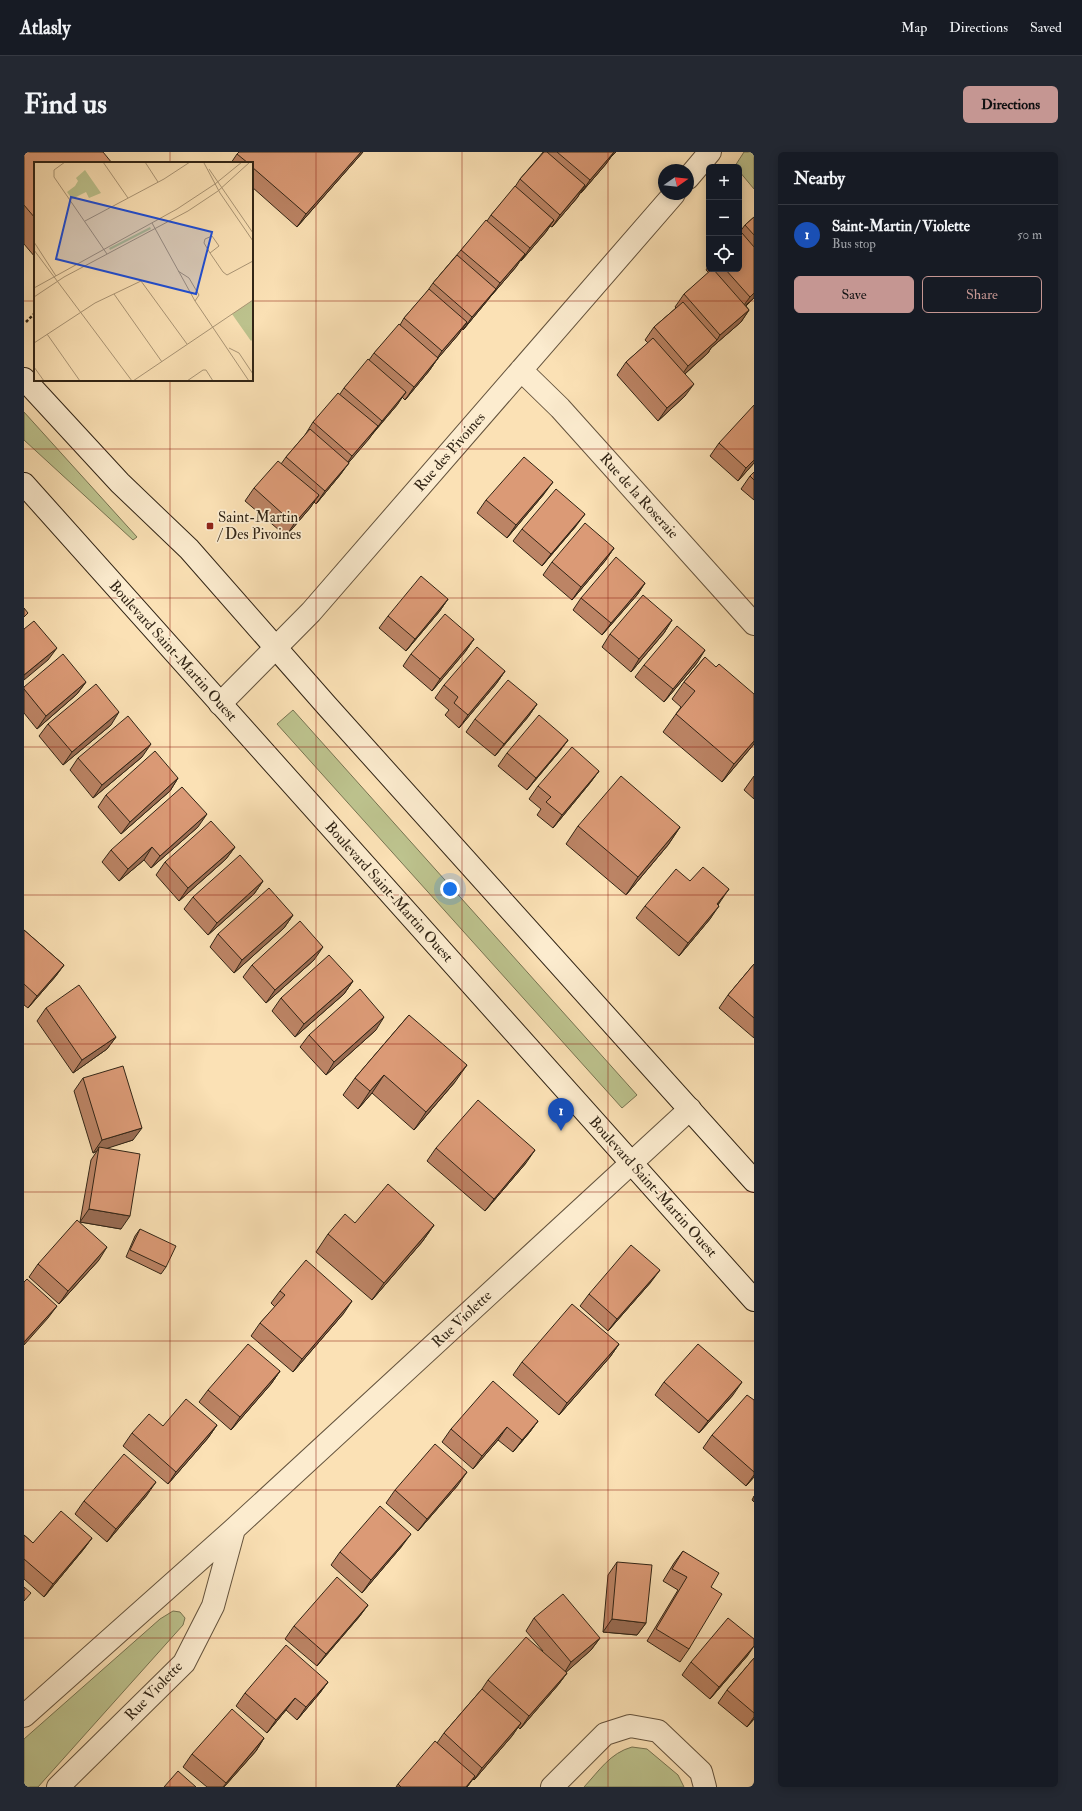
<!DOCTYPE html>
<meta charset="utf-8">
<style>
:root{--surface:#171b24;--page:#242831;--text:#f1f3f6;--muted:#9ea1a6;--line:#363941;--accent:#c59692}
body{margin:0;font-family:"IM FELL Double Pica",serif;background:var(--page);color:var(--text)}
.controls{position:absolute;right:12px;top:12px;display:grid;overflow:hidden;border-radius:6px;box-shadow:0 2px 10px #0003}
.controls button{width:36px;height:36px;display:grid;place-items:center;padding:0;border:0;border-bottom:1px solid var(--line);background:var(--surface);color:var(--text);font:20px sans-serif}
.compass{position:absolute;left:634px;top:12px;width:36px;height:36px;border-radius:50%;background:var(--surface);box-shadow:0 2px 10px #0003;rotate:76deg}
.you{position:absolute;left:426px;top:737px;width:14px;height:14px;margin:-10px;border:3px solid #fff;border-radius:50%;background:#1a73e8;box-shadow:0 0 0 6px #1a73e833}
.badge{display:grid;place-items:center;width:26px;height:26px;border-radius:50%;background:var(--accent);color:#fff;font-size:13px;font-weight:700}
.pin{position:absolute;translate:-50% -33px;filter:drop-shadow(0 1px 2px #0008)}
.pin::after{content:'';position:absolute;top:21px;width:14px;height:12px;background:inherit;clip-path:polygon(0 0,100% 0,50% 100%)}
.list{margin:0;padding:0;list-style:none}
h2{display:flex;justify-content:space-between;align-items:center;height:52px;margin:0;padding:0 16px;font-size:17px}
h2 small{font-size:13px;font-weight:400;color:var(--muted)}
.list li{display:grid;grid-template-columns:26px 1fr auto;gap:12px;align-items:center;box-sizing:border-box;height:60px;padding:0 16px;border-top:1px solid var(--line)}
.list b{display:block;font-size:15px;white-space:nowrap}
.list p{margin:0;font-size:13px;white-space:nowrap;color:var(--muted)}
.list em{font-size:13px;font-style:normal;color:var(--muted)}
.actions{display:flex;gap:8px;padding:12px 16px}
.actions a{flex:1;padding:9px 0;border:1px solid var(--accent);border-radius:6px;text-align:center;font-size:14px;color:var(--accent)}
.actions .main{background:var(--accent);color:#111}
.icon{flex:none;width:22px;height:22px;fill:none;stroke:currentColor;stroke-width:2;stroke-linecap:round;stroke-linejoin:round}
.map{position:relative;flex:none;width:730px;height:1635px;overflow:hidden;border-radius:6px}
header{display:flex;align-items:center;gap:24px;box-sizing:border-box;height:56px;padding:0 20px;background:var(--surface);border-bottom:1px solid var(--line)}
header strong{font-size:19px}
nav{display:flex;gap:22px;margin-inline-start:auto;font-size:14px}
.intro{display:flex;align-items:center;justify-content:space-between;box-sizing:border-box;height:96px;padding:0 24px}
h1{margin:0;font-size:28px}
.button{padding:10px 18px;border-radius:6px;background:var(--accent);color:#111;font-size:14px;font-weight:700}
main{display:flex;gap:24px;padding:0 24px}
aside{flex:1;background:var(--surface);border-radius:6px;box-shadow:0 2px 10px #0003}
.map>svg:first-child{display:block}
</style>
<header>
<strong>Atlasly</strong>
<nav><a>Map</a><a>Directions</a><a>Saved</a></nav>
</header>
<div class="intro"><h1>Find us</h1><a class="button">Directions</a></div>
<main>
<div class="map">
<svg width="730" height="1635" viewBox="0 0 730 1635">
<rect width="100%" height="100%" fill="#fbe1b5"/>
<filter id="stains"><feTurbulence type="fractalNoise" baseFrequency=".005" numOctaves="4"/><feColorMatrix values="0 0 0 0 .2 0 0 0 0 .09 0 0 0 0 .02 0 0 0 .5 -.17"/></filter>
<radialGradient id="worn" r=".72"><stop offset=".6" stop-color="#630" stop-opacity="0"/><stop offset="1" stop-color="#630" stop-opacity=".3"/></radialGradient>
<!-- green -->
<path fill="#bdc38e" stroke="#777452" d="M720 0H730V37L715 19V15L711 14Z
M0 260 113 385 109 388 0 288Z
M269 558 613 943 598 956 253 572Z
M149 1459 156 1460 161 1466 159 1473 14 1635H0V1587L136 1467Z
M608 1595 623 1597 654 1623 660 1635H560C575 1619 586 1601 608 1595Z"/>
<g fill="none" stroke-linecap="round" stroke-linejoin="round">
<!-- street casing -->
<g stroke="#64533d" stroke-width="24">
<path id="street" d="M664 26 686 0
M497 218 536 256 730 472
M196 552 287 460 650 42
M0 1564 210 1377 666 957
M34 1635 160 1511 189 1454 210 1377
M528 1635 581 1582 606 1574 634 1579 677 1620 681 1635"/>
</g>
<!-- secondary casing -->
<g stroke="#312415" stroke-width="24">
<path id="secondary" d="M0 227 96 331 165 397 303 554 730 1029
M0 332 730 1148"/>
</g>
<!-- path -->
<path stroke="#312415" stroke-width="2.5" stroke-dasharray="3 2" stroke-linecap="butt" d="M2 170 11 161"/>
<!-- street -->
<use href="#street" stroke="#fceccf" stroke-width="22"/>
<!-- secondary -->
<use href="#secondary" stroke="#fceccf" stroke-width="22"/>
</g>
<!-- wall -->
<path fill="#bc8465" stroke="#312415" d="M0 0 11 11V105L0 92Z
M339 0 273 75 228 35V11H207L213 2Z
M519 0H592L587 5 582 12 557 41V40L553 46 528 75 526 74 522 80 497 109 496 108 492 115 467 144 463 149 439 178 438 177 434 183 414 206 405 219 381 248 378 245 373 253 325 310 316 323 292 352 290 350 286 356 262 384 221 349 230 336 257 312 262 305 281 283 289 270 316 242 320 236 345 208 350 201 376 173 380 166 402 141 409 131 431 105 437 98 463 69 467 63 489 38 496 27 515 5Z
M730 65V146L722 154 725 158 717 170 687 196 684 201 661 222V244L634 269 593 223 602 210 624 191 621 188 630 175 652 156 651 155 660 142 685 121 682 118 685 113V117H715V81L721 73Z
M695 291 730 311 714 329 686 304Z
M730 320V348L717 337 726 324Z
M520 342 483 386 453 361 462 348Z
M552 374 518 414 489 389 498 377Z
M590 396 581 409 548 448 519 423 528 410Z
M621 431 613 443 578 483 549 458 557 446Z
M424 447 415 460 382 499 355 476 364 464Z
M648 468 640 481 607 520 578 495 586 482Z
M450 487 441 500 408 539 379 514 387 502Z
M681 505 730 592 698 630 639 580 652 562 657 555 648 547 660 530Z
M673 511 640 550 611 525 620 513Z
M481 519 472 532 435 576 421 563 425 558 411 546 420 533Z
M62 530 53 542 13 577 0 561V535Z
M513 552 504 565 471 604 442 580 451 567Z
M24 572 87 573 39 613 15 584Z
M544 588 535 600 503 638 474 614 483 601Z
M118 605 69 646 46 618 54 606Z
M575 619 566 631 529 676 513 663 517 657 505 647 514 634Z
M730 624V647L720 638Z
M154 626 146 639 97 682 74 655 82 643Z
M554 674 656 675 644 693 602 743 542 692Z
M174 675 127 716 120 708 95 729 78 710 87 698Z
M211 695 202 707 155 749 132 723 141 710Z
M239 729 230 742 184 783 160 757 169 745Z
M666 729 696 750 694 753 686 767 655 804 612 766 621 754Z
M269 763 260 776 210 821 186 795 194 782Z
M0 778 40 813 31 825 4 856 0 853Z
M290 808 242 851 219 825 228 813Z
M730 812V886L695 856 704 843Z
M329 829 320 842 271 885 248 859 257 846Z
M22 856 92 885 83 897 49 921 13 869Z
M385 863 431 930 390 978 348 941 334 957 319 943 331 926Z
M352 878 302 923 276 895 285 883Z
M59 926 109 988 82 996 97 1077 56 1070 67 1008 73 999 69 1001 50 939Z
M412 996 502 1011 461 1059 403 1009Z
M331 1071 410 1073 398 1090 348 1148 292 1100 304 1082Z
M116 1077 142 1115 137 1122 102 1105 111 1084Z
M75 1108 35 1152 5 1125 14 1112Z
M627 1130 584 1179 556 1154 565 1142Z
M256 1139 320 1161 269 1220 227 1184 236 1171 251 1155 247 1151Z
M595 1192 586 1205 535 1263 489 1223 498 1210Z
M256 1219 247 1232 207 1278 175 1250 184 1238Z
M640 1230 709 1243 675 1281 631 1243Z
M730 1248V1325L722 1334 679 1296 688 1283Z
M514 1269 505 1281 489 1300 474 1288 449 1317 418 1290 427 1277Z
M193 1273 184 1286 144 1332 99 1294 108 1281 139 1274Z
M434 1333 394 1379 362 1351 371 1338Z
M123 1343 83 1390 51 1362 60 1349Z
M730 1344V1350L728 1348Z
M0 1383 9 1391 68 1386 59 1398 20 1445 0 1427Z
M378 1394 338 1441 307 1413 316 1400Z
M659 1399 687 1435 665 1497 656 1510 623 1489 654 1438 639 1429 650 1411Z
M593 1410 622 1471 613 1483 579 1480 584 1423Z
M344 1453 335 1465 293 1514 261 1487 270 1474Z
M510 1466 576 1486 567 1498 542 1520 543 1521 534 1533 496 1577 494 1575 488 1584 450 1628 449 1627 443 1635H372L374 1632 413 1591 420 1581 458 1537 464 1528 519 1499 502 1479Z
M724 1503 686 1547 658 1523 667 1510Z
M730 1506V1567L723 1575 694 1551 703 1538Z
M304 1530 295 1542 273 1568 262 1558 243 1581 212 1554 221 1541Z
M240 1586 232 1599 200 1635H183L159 1615 168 1602Z"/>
<!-- shaded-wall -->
<path fill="#996c53" stroke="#312415" d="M337 0H339L273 75 282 62Z
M590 0 582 12 557 41 566 28Z
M561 33 553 46 528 75 536 63Z
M530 68 522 80 497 109 506 96Z
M501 102 492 115 467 144 476 131Z
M472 137 463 149 439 178 448 165Z
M730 141V146L717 157 726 145Z
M725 158 717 170 687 196 684 201 655 227 664 214 693 188 696 183Z
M443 170 434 183 409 212 418 199Z
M414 206 405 219 381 248 390 235Z
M670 232 661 244 634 269 643 256Z
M382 240 373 253 349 281 358 269Z
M354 274 345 287 320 316 328 304Z
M730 308V311L714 329 722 316Z
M325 311 316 323 292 352 301 339Z
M529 330 520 342 483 386 492 373Z
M295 343 286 356 262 384 270 372Z
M561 362 552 374 518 414 527 402Z
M590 396 581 409 548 448 557 435Z
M621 431 613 443 578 483 587 471Z
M424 447 415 460 382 499 391 487Z
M648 468 640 481 607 520 615 507Z
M450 487 441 500 408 539 416 527Z
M33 496 24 508 0 528V523Z
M681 498 673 511 640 550 649 537Z
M481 519 472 532 435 576 444 563Z
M62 530 53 542 13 577 22 564Z
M513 552 504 565 471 604 480 592Z
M95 560 87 573 39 613 48 600Z
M544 588 535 600 503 638 512 626Z
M730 589V592L698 630 710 612Z
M127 592 118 605 69 646 78 633Z
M575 619 566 631 529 676 538 663Z
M154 626 146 639 97 682 106 670Z
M183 662 174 675 127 716 136 704Z
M656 675 644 693 602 743 614 725Z
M128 695 120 708 95 729 104 717Z
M211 695 202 707 155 749 164 736Z
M239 729 230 742 184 783 193 771Z
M705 737 696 750 684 764 693 752Z
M695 754 686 767 655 804 664 791Z
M269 763 260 776 210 821 218 808Z
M299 795 290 808 242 851 251 838Z
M40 813 31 825 4 856 13 844Z
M329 829 320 842 271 885 280 872Z
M360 865 352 878 302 923 310 910Z
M92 885 83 897 49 921 58 908Z
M443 913 431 930 390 978 402 960Z
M360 923 348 941 334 957 346 939Z
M118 976 109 988 75 999V995L73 999 69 1001 78 988Z
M511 998 502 1011 461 1059 470 1047Z
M65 1057 106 1064 97 1077 56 1070Z
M410 1073 398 1090 348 1148 360 1131Z
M83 1095 75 1108 35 1152 44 1139Z
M636 1118 627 1130 584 1179 593 1167Z
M328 1149 320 1161 269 1220 278 1207Z
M33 1154 24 1166 0 1193V1190Z
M595 1192 586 1205 535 1263 543 1251Z
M256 1219 247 1232 207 1278 216 1265Z
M718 1230 709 1243 675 1281 684 1269Z
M514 1269 505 1281 489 1300 498 1288Z
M193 1273 184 1286 144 1332 152 1320Z
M483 1275 474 1288 449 1317 458 1304Z
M443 1320 434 1333 394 1379 403 1367Z
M730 1323V1325L722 1334Z
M132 1330 123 1343 83 1390 92 1377Z
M387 1382 378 1394 338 1441 347 1428Z
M68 1386 59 1398 20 1445 29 1432Z
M344 1453 335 1465 293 1514 302 1502Z
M588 1467 622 1471 613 1483 579 1480Z
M576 1486 567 1498 539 1523 547 1510Z
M730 1494 724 1503 686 1547 695 1535Z
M543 1521 534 1533 496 1577 505 1564Z
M304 1530 295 1542 273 1568 282 1555Z
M271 1546 262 1558 243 1581 252 1568Z
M730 1565V1567L723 1575Z
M497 1571 488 1584 450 1628 458 1616Z
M240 1586 232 1599 200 1635H199Z
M451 1624 443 1635H442Z"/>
<!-- building -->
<path fill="#db9a76" stroke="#312415" d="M0 0H79L88 11H11V66L0 53Z
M215 0H337L282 62 228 15V11H224L213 2Z
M520 0H523L561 33 536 63 496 27Z
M533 0H590L566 28Z
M491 34 530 68 506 96 467 63Z
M730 65V83L721 73Z
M462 68 501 102 476 131 437 98Z
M718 81 730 95V141L726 145 701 117H715V84Z
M433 103 472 137 448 165 409 131Z
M688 117H689L725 158 696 183 660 142Z
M405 137 443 170 418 199 380 166Z
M659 150 693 188 664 214 630 175Z
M375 172 414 206 390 235 350 201Z
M629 186 670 232 643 256 602 210Z
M344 207 382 240 358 269 320 236Z
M314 241 354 274 328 304 289 270Z
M730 253V308L722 316 695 291Z
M286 277 325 311 301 339 262 305Z
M500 305 529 330 492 373 462 348Z
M254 309 295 343 270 372 230 336Z
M730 320V328L726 324Z
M532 337 561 362 527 402 498 377Z
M561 371 590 396 557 435 528 410Z
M592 405 621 431 587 471 557 446Z
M397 424 424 447 391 487 364 464Z
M619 443 648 468 615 507 586 482Z
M0 456 4 461 0 465Z
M421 462 450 487 416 527 387 502Z
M10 469 33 496 0 523V477Z
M653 474 681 498 649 537 620 513Z
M453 495 481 519 444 563 430 551 434 545 420 533Z
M39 502 62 530 22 564 0 537V535Z
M681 505 692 515 695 512 730 542V589L710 612 652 562 671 539 660 530Z
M484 528 513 552 480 592 451 567Z
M72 532 95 560 48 600 24 572Z
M515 563 544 588 512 626 483 601Z
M104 564 127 592 78 633 54 606Z
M548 595 575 619 538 663 522 650 527 645 514 634Z
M131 599 154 626 106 670 82 643Z
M597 624 656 675 614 725 554 674Z
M158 635 183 662 136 704 128 695 104 717 87 698Z
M187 669 211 695 164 736 141 710Z
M216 703 239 729 193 771 169 745Z
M679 715 705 737 693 752 695 754 664 791 621 754 652 717 666 729Z
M245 736 269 763 218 808 194 782Z
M276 769 299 795 251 838 228 813Z
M0 778 40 813 13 844 0 832Z
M305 803 329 829 280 872 257 846Z
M730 812V866L704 843Z
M55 833 92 885 58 908 22 856Z
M336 837 360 865 310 910 285 883Z
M385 863 443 913 402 960 360 923 346 939 331 926Z
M99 914 118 976 78 988 59 926Z
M454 948 511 998 470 1047 412 996Z
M75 995 116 1002 106 1064 65 1057Z
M364 1032 410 1073 360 1131 304 1082 321 1062 331 1071Z
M53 1068 83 1095 44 1139 14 1112Z
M116 1077 152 1094 142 1115 106 1098Z
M607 1093 636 1118 593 1167 565 1142Z
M282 1108 328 1149 278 1207 236 1171 261 1143 256 1139Z
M3 1127 33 1154 0 1190V1130Z
M548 1152 595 1192 543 1251 498 1210Z
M224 1192 256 1219 216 1265 184 1238Z
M674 1192 718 1230 684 1269 640 1230Z
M469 1229 514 1269 498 1288 483 1275 458 1304 427 1277Z
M723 1243 730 1248V1320L688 1283Z
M162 1247 193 1273 152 1320 108 1281 125 1262 139 1274Z
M411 1292 443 1320 403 1367 371 1338Z
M100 1302 132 1330 92 1377 60 1349Z
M356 1354 387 1382 347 1428 316 1400Z
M37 1359 68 1386 29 1432 0 1407V1383L9 1391Z
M659 1399 695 1421 687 1435 698 1442 665 1497 632 1477 663 1425 648 1417Z
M593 1410 628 1413 622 1471 588 1467Z
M313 1425 344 1453 302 1502 270 1474Z
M0 1435 7 1441 0 1449Z
M539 1442 576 1486 547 1510 510 1466Z
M704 1466 730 1487V1494L695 1535 667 1510Z
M502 1485 543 1521 505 1564 464 1528Z
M262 1493 304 1530 282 1555 271 1546 252 1568 221 1541Z
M730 1506V1561L703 1538Z
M458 1537 497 1571 458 1616 420 1581Z
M208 1557 240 1586 202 1631 168 1602Z
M411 1589 451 1624 442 1635H377L374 1632Z
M154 1619 172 1635H140Z"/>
<!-- grid -->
<path fill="none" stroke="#8f2418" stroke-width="1" stroke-opacity="0.55" d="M146 0V11M292 0V1635M438 0V1635M584 0V1635M0 149H11M228 149H730M146 228V1635M0 297H730M0 446H730M0 595H730M0 743H730M0 892H730M0 1040H730M0 1189H730M0 1338H730M0 1486H730"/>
<!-- markers -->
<rect fill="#8f2418" stroke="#fceccf" stroke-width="1.5" x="182" y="370" width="8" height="8" rx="2"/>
<g text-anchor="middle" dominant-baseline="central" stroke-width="3.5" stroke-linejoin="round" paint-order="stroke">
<!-- street labels -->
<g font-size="15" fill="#312415" stroke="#fceccf">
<text transform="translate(426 300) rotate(-49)">Rue des Pivoines</text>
<text transform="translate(615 344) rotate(48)">Rue de la Roseraie</text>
<text transform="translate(149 499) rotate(48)">Boulevard Saint-Martin Ouest</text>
<text transform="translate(365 740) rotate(48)">Boulevard Saint-Martin Ouest</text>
<text transform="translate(629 1035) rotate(48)">Boulevard Saint-Martin Ouest</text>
<text transform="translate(438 1167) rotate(-43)">Rue Violette</text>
<text transform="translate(130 1539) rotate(-46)">Rue Violette</text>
</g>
<!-- poi labels -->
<g font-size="15" fill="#312415" stroke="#fceccf" text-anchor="start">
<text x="194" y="365">Saint-Martin<tspan x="194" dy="17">/ Des Pivoines</tspan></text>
</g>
</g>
<!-- overview -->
<g transform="translate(10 10)">
<rect width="219" height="219" fill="#fbe1b5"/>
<path d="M51 8 67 31 55 36 52 30 38 37 33 30 41 24 44 19 42 16ZM116 65 117 67 76 88 75 86ZM219 138V177L217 179 198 152Z" fill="#bdc38e"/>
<path fill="none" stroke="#aa9575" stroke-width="1" d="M31 0 20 8V15L73 92M69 0 94 36M111 0 124 20M170 1 186 31 219 79M175 7 219 71M181 22 208 0M184 29 216 0M51 59 130 17 156 0M118 61 161 139 215 219M0 80 22 114M0 88 98 219M176 91 185 84 178 74 171 77 170 81 176 91 189 110 193 113 219 99M144 109 155 116 165 133 161 139M0 126 143 47 181 22M80 132 128 200M0 135 30 115 154 49 184 29M13 172 46 219M0 181 61 141 107 119 153 182M195 186 205 191 219 212M0 205 10 219M99 219 219 138M153 219 169 208H172L179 219"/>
<path fill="#1d4ed8" fill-opacity="0.15" stroke="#1d4ed8" stroke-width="2" d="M37 35 178 70 162 132 22 97Z"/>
<rect width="219" height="219" fill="none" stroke="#312415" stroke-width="2"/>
</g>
<rect width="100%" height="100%" filter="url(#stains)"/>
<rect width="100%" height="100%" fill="url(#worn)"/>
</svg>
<div class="controls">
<button>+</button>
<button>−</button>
<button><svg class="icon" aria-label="locate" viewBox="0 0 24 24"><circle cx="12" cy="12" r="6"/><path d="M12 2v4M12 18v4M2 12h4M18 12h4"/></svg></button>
</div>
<svg class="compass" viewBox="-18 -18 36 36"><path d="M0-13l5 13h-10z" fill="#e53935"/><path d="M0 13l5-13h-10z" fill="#9ea1a6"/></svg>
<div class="you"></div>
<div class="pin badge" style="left:537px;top:979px;background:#1a4fb4">1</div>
</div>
<aside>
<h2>Nearby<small></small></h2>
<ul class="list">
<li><span class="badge" style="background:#1a4fb4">1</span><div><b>Saint-Martin / Violette</b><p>Bus stop</p></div><em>50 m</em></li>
</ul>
<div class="actions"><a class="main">Save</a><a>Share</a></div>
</aside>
</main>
